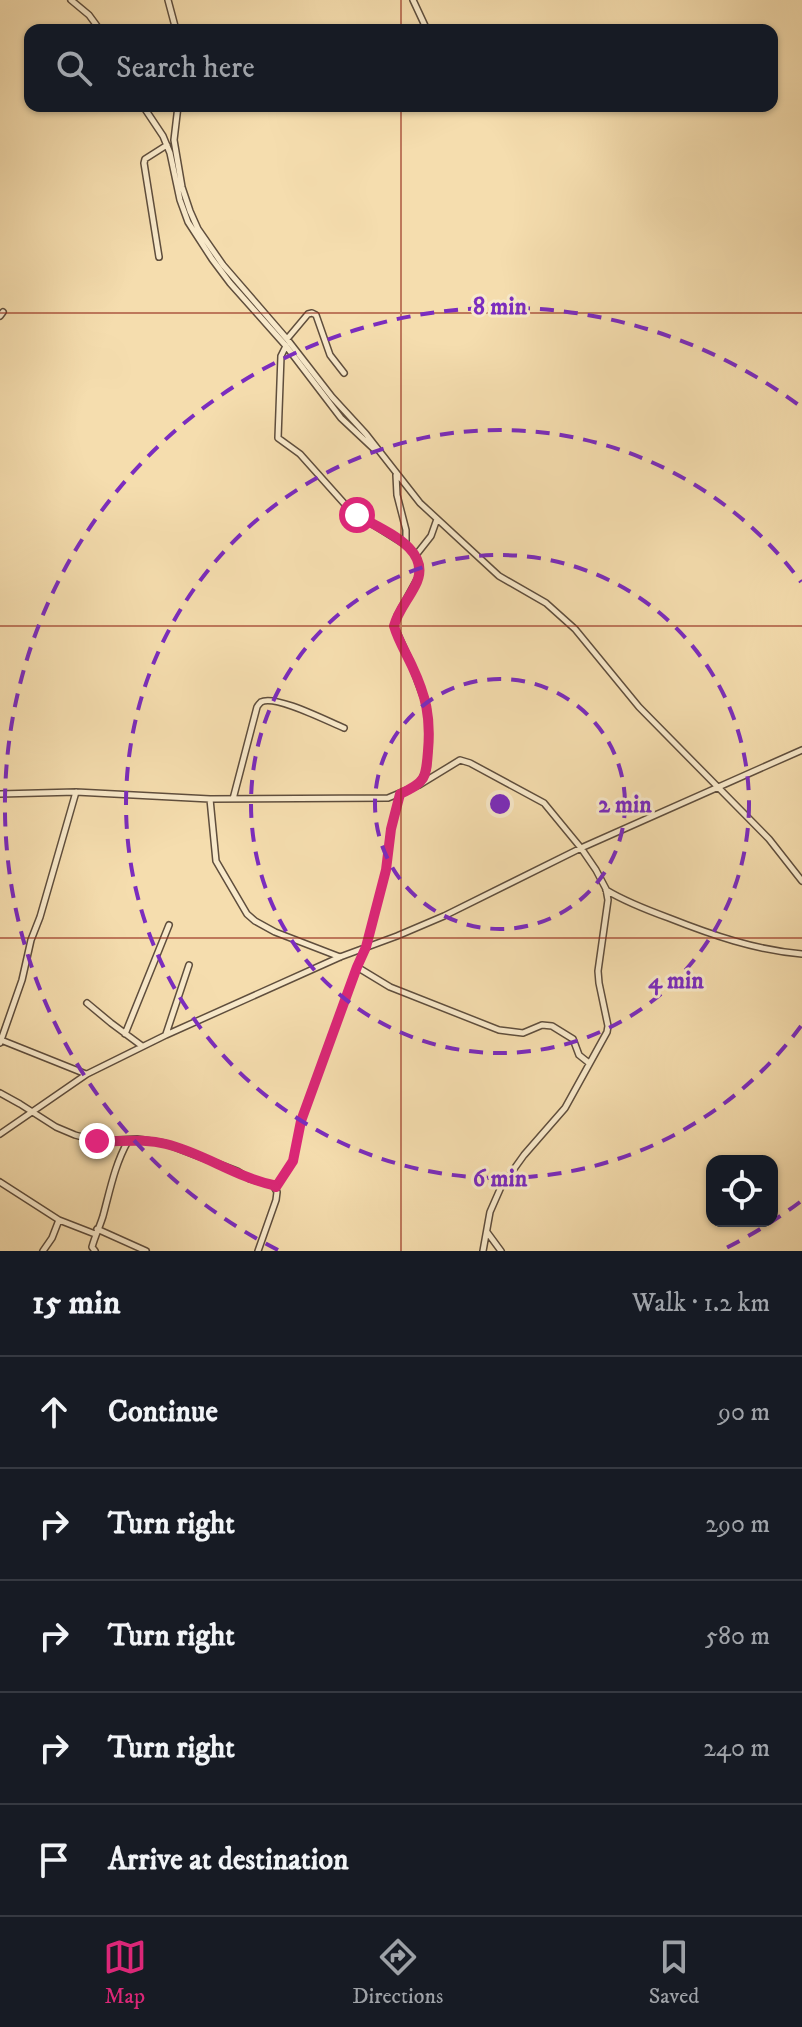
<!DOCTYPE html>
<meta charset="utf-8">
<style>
:root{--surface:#171b24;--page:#20242c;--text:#f1f3f6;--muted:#9ea1a6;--line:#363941;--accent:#db2777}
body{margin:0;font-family:"IM FELL DW Pica",serif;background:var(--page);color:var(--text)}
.controls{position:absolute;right:24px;bottom:24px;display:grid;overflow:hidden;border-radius:16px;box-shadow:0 2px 6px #0004}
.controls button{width:72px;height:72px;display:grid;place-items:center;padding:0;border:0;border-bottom:2px solid var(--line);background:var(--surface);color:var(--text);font:40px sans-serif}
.stop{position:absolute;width:24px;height:24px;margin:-18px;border:6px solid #db2777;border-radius:50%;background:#fff}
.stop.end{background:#db2777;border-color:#fff;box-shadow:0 2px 8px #0008}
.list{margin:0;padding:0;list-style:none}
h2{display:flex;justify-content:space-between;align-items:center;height:104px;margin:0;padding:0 32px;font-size:34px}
h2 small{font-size:26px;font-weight:400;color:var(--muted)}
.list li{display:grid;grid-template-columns:52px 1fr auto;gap:24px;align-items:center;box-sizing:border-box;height:112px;padding:0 32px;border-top:2px solid var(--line)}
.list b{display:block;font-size:30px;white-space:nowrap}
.list em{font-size:26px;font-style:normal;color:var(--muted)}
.icon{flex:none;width:44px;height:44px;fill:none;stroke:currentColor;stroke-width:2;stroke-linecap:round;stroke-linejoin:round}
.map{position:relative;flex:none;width:802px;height:1251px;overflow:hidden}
.search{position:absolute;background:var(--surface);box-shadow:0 2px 6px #0004;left:24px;right:24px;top:24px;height:88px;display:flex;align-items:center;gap:20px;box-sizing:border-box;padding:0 28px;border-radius:16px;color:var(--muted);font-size:30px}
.sheet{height:664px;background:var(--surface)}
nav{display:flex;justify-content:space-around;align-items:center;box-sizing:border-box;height:112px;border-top:2px solid var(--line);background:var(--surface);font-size:22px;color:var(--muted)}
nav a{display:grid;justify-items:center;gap:4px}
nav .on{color:var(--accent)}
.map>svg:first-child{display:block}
</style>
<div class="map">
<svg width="802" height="1251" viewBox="0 0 802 1251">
<rect width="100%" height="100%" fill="#f5ddae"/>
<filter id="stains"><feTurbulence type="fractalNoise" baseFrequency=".0025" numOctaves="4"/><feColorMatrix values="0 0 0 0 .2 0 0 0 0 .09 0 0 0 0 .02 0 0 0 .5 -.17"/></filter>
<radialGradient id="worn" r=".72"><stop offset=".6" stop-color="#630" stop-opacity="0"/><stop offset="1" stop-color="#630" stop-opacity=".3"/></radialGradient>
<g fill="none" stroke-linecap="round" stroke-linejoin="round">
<!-- minor casing -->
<g stroke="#5f4e3d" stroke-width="8">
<path id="minor" d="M71 0 89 15 100 30
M168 0 176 30
M413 0 427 30
M143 106 163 136 170 153 180 200 188 222 212 259 230 283 286 346 341 418 374 449
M178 106 174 140 182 187 190 211 198 229 223 265 287 339 332 397 366 434 420 503 499 576 546 603 575 629 639 707 769 839 802 881
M159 257 144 163 145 159 167 145
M0 316 3 312
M287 339 308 314 312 313 316 315 330 355 344 373
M286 346 281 356 278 438 300 454 350 510 406 545 416 555 420 568 419 576 397 616 394 626 412 666 427 707 429 740 427 769 420 782
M396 475 397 495 406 530V545
M416 555 431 536 437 519
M0 794 76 792 210 799 388 798 419 785 460 760 470 763 544 803 581 848 596 870 606 889 608 900 598 971 599 983 608 1026 607 1032 565 1108 524 1155 501 1187 490 1212 483 1251
M210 799 216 861 247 914 255 921 275 932 340 957
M233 799 257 707C258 705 260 703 261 702 275 694 329 722 344 728
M606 890C626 902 647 910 669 918 712 935 755 950 802 954
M357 967 390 987 499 1030 523 1033 542 1025 552 1026 573 1039 579 1055 589 1063
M87 1003 111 1023 142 1046
M125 1034 169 925
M166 1034 189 965
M1 1040 86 1074
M0 1043 22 980 31 940 40 917 76 792
M0 1093 20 1104 56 1127 75 1135 97 1141 137 1139 164 1143 237 1171 250 1179 273 1185 277 1192 276 1200 258 1251
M0 1134 87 1074 166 1035 340 957 397 936 444 916 581 848 802 750
M0 1182 59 1220 95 1234
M276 1187 293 1161 301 1121 357 967 366 947 386 870 391 829 400 794
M97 1229 146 1251
M487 1232 501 1251
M43 1251 52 1238 59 1220
M95 1251 92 1247C95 1236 100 1226 103 1216 110 1190 115 1164 128 1141"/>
</g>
<!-- minor -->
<use href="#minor" stroke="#f8e9ca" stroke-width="5"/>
</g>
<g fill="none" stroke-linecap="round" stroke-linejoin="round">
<!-- route -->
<path stroke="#db2777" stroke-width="10" d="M97 1141C120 1142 143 1138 166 1144 203 1153 236 1177 273 1185L276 1187 293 1161 301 1121 357 967 366 947 386 870 391 829 400 794C426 782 426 778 428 751 431 717 426 696 412 666 406 653 398 640 394 626 398 611 408 600 415 586 435 549 382 530 357 515"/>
</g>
<!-- grid -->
<path fill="none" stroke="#8f2418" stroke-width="2" stroke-opacity="0.55" d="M401 0V30M401 106V1251M0 313H802M0 626H802M0 938H802"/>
<!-- distance rings -->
<g fill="none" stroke="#7b2cbf" stroke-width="4" stroke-dasharray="14 10">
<circle cx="500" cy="804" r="125"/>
<circle cx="500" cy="804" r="249"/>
<path d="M801 1026A374 374 0 1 1 801 582"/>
<path d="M800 1202A498 498 0 0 1 722 1250M278 1250A498 498 0 1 1 800 406"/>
</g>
<circle cx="500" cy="804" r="12" fill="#7b2cbf" stroke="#f8e9ca" stroke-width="4"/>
<g font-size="24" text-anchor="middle" font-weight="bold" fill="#7b2cbf" stroke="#f8e9ca" stroke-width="6" stroke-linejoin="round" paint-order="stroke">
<text x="500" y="314">8 min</text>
<text x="625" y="812">2 min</text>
<text x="676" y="988">4 min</text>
<text x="500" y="1186">6 min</text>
</g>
<rect width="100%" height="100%" filter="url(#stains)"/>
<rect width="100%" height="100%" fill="url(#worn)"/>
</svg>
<div class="controls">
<button><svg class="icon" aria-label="locate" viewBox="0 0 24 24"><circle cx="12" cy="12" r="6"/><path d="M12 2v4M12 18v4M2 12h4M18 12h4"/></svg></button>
</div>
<div class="stop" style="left:357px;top:515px"></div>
<div class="stop end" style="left:97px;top:1141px"></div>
<div class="search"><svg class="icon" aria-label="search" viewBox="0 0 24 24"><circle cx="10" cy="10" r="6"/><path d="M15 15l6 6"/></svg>Search here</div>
</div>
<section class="sheet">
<h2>15 min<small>Walk · 1.2 km</small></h2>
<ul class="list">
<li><svg class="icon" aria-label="ahead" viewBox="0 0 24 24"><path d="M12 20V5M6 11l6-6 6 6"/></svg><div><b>Continue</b></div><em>90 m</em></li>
<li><svg class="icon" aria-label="right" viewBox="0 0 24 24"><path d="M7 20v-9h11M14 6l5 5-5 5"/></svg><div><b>Turn right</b></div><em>290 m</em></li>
<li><svg class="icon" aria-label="right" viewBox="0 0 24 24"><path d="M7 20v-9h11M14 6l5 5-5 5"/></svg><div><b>Turn right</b></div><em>580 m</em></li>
<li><svg class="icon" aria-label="right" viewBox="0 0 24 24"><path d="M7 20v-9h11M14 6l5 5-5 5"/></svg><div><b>Turn right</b></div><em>240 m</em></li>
<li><svg class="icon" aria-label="arrive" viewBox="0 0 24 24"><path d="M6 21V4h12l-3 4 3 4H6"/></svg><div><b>Arrive at destination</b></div></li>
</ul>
</section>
<nav>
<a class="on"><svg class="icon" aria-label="map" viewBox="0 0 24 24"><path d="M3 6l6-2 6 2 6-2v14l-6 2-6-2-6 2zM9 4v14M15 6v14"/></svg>Map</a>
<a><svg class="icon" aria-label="directions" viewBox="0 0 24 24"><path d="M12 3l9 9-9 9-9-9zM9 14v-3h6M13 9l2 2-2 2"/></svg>Directions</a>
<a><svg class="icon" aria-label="saved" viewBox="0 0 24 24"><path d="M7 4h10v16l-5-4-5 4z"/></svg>Saved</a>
</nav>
